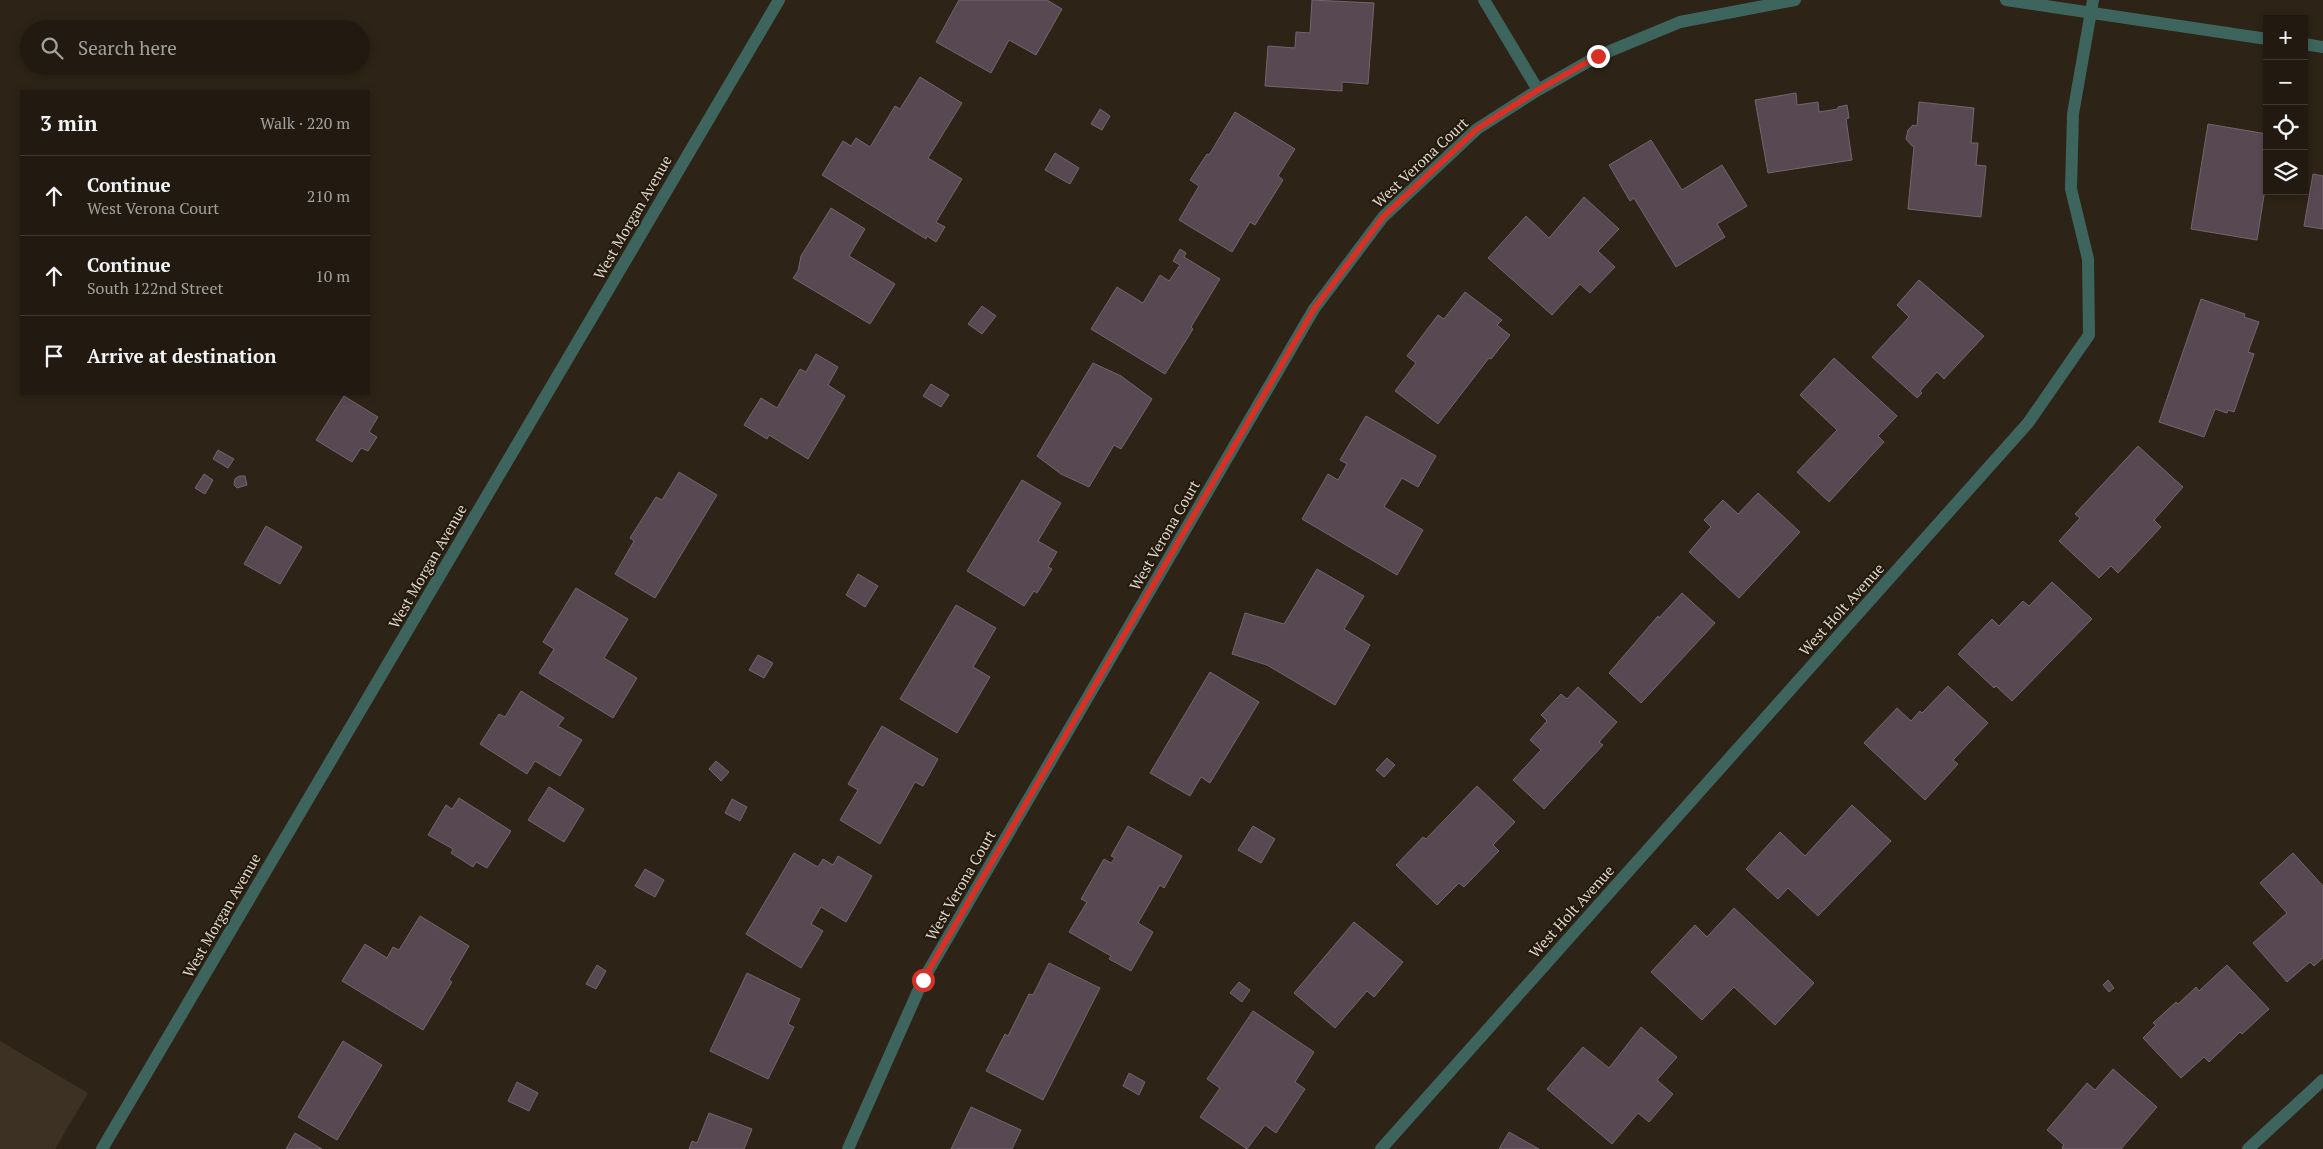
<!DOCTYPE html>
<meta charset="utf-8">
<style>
:root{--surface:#221a10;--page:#2a2319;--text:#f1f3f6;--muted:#a2a19f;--line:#3f3830}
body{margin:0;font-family:"PT Serif",serif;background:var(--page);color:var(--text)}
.controls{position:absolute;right:15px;top:15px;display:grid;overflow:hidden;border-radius:0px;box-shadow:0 2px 8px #0003}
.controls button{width:45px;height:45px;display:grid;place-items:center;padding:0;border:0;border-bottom:1px solid var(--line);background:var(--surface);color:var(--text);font:25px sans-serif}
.stop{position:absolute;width:15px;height:15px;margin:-11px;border:4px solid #d93025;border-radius:50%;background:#fff}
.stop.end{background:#d93025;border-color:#fff;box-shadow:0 1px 5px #0008}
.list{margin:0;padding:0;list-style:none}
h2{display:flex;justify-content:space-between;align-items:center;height:65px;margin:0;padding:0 20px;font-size:21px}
h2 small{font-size:16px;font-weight:400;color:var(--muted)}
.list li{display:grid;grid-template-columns:32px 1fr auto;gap:15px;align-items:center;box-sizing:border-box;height:80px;padding:0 20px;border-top:1px solid var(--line)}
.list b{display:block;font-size:19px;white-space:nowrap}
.list p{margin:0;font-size:16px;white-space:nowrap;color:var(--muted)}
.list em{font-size:16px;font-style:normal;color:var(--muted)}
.icon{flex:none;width:28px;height:28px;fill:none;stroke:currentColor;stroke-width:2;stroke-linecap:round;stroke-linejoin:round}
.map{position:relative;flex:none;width:2323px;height:1149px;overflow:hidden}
.search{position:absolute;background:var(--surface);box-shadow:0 2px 8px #0003;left:20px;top:20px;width:350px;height:55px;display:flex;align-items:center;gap:12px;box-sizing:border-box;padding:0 18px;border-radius:28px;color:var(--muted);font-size:19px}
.panel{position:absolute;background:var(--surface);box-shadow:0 2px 8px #0003;left:20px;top:90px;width:350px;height:305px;border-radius:0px}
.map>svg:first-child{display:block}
</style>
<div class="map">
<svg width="2323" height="1149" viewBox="0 0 2323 1149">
<rect width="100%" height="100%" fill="#2d2316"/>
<!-- industrial -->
<path fill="#3d3123" d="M0 1041 88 1093 55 1149H0Z"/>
<!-- building -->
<path fill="#584852" stroke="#75646e" d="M959 0H1047L1062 9 1036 55 1009 40 991 73 936 42Z
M1312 0 1374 3 1368 84 1342 82V91L1265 86 1268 46 1295 48 1296 32 1310 33Z
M920 77 962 103 928 158 962 179 936 222 945 227 936 242 927 236 926 239 822 175 843 141 851 146 856 138 870 147 895 106 900 109Z
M1796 93 1797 105 1818 102 1819 112 1838 109V107L1847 105 1849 118 1846 119 1852 160 1768 173 1755 100Z
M1919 102 1974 108 1971 143H1978L1976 165 1986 166 1981 217 1908 209 1914 146H1912L1906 139 1908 130 1913 125 1917 126Z
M1100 109 1110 116 1102 130 1091 124Z
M1235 112 1295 149 1278 176 1283 180 1255 225 1250 222 1232 252 1179 220 1199 186 1190 180 1207 154 1209 155Z
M2208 124 2267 134V176L2257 240 2191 229Z
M1651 140 1682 190 1722 165 1747 206 1717 224 1725 237 1676 267 1634 198 1630 201 1609 165Z
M1055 153 1079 168 1070 184 1045 170Z
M2313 174 2323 176V229L2304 226Z
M1584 197 1619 229 1598 251 1615 267 1590 293 1580 284 1552 315 1488 258 1526 216 1549 238Z
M831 208 865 229 849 256 895 284 870 324 793 278 798 271 801 256Z
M1180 249 1186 253 1184 257 1220 279 1191 327 1193 329 1165 374 1091 329 1117 287 1143 303 1160 275 1169 281 1180 265 1173 261Z
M1919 280 1984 336 1944 379 1937 372 1920 391 1922 393 1917 398 1872 357 1909 317 1897 305Z
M1465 292 1502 320 1497 325 1510 335 1491 359 1489 358 1438 424 1395 391 1416 363 1407 356 1438 315 1444 319Z
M2201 299 2245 314 2244 317 2259 322 2248 352 2254 354 2234 412 2228 410 2227 413 2215 409 2204 437 2159 422Z
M982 306 996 316 982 334 968 324Z
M816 354 838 367 828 385 845 396 808 459 769 435 767 439 744 425 761 398 777 408 800 369 806 372Z
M1834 358 1897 416 1878 436 1884 442 1829 502 1797 472 1837 430 1800 395Z
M1093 363 1121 376 1152 399 1121 449 1114 445 1089 487 1061 474 1037 456Z
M931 384 949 395 941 407 923 396Z
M344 396 378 417 369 432 377 437 368 451 361 448 352 462 316 440Z
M1366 416 1436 456 1418 487 1402 478 1384 507 1423 530 1397 575 1302 519 1328 474 1338 480 1347 464 1340 460Z
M2138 446 2183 487 2154 520 2161 527 2118 573 2111 566 2099 578 2059 541 2080 518 2075 514Z
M218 450 234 459 228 468 213 459Z
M679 472 717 495 655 598 615 574 634 541 630 538 656 497 662 500Z
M204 474 213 480 205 494 195 488Z
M239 476H245L247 485 237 488 234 485 235 479Z
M1022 480 1061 503 1038 541 1057 552 1048 567 1052 569 1037 593 1034 591 1024 606 967 571Z
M1758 493 1800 532 1739 598 1689 552 1711 527 1704 520 1723 500 1738 514Z
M266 526 302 547 280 584 244 564Z
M1317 569 1364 596 1344 629 1370 645 1335 705 1267 665 1232 654 1245 613 1284 624Z
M858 574 878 586 865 607 846 595Z
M2052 582 2092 619 2012 701 1996 686 1994 688 1958 654 1992 619 1999 626 2023 601 2029 606Z
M576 588 628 619 604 658 637 678 613 718 539 673 554 649 543 642Z
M1682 593 1715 623 1641 703 1609 673 1658 616 1659 618Z
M956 605 996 628 973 667 990 677 957 733 900 699Z
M758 655 773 663 764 678 749 670Z
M1210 672 1259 702 1210 783 1201 777 1190 796 1150 773Z
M1948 686 1988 723 1953 760 1958 764 1925 800 1864 743 1897 708 1911 721 1920 711 1922 713Z
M1578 687 1617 722 1599 742 1603 745 1544 809 1513 780 1541 750 1530 740 1547 721 1541 715 1561 694 1567 699Z
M521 691 564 718 558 726 582 740 560 776 535 761 527 774 480 744 499 714 505 717Z
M882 726 938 759 923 786 915 782 880 844 840 820 858 790 848 784Z
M1387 758 1395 765 1384 777 1376 770Z
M716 761 729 772 721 781 709 769Z
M1477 786 1515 822 1493 845 1499 851 1464 887 1459 883 1437 905 1396 865 1423 837 1426 839Z
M549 787 584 809 564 842 528 820Z
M459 798 511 831 487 868 476 862 473 867 451 853 453 849 428 835 446 805 452 809Z
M732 799 747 807 740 821 725 813Z
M1852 805 1891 841 1818 916 1788 888 1778 899 1746 869 1780 832 1805 856Z
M1128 826 1182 856 1164 888 1160 885 1138 923 1153 932 1131 971 1109 959 1111 956 1069 932 1087 902 1081 899 1104 859 1111 863 1115 858 1111 856Z
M1253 826 1275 839 1261 863 1238 850Z
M794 853 818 867 823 859 833 865 838 856 872 876 846 922 821 907 811 924 823 931 801 968 746 934Z
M2293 853 2323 886V958L2314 966 2310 962 2287 982 2253 943 2287 913 2260 883Z
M645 869 664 880 655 897 635 886Z
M1734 908 1814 983 1775 1025 1734 987 1702 1020 1651 972 1695 925 1707 937Z
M420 916 469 946 449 980 452 982 423 1030 342 981 365 944 387 958 393 947 399 950Z
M1354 922 1403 962 1374 997 1367 991 1335 1028 1294 993Z
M1049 963 1100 988 1043 1100 986 1071 1005 1034 1008 1036 1029 994 1033 995Z
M597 965 606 971 596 989 586 984Z
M2227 965 2269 1009 2242 1034 2240 1032 2209 1062 2204 1057 2181 1078 2143 1038 2156 1025 2153 1023 2176 1002 2178 1004 2196 987 2199 991Z
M747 973 800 999 788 1024 794 1027 768 1079 710 1051Z
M2108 980 2114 988 2109 992 2103 985Z
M1239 982 1250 990 1242 1002 1230 993Z
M1253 1011 1314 1052 1295 1082 1305 1089 1276 1133 1265 1125 1247 1149 1200 1117 1220 1088 1207 1079Z
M1641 1027 1677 1057 1657 1080 1673 1094 1649 1122 1638 1113 1612 1144 1547 1089 1583 1047 1609 1068Z
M343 1041 382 1065 337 1140 298 1117Z
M2113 1069 2157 1107 2121 1149H2063L2062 1147 2064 1145 2047 1130 2087 1083 2095 1090Z
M1129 1073 1145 1082 1139 1095 1123 1086Z
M517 1082 538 1093 529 1111 508 1101Z
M971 1107 1021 1130 1012 1149H951Z
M709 1113 752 1129 744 1149H689L692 1141 697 1143Z
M1509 1132 1539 1149H1499Z
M295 1133 322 1149H286Z"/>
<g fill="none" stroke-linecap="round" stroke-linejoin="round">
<!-- minor -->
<path stroke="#3d655d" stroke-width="12" d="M2006 0 2267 39
M2304 44 2323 47
M1538 90 1598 56 1680 22 1795 0
M102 1149 779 0
M848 1149 923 980 1314 309 1383 217 1477 129 1538 90 1484 0
M1381 1149 2028 423 2089 335 2088 259 2071 189 2073 114 2093 0
M2248 1149 2323 1080"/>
</g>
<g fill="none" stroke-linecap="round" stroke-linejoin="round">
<!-- route -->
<path stroke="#d93025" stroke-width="6" d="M923 980 1314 309 1383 217 1477 129 1538 90 1598 56"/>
</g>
<g text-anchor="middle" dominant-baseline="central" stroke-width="4" stroke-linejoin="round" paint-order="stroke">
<!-- street labels -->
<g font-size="15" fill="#dfd8cf" stroke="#23190d">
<text transform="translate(1420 162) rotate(-43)">West Verona Court</text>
<text transform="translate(632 217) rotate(-60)">West Morgan Avenue</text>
<text transform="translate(1164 535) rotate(-60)">West Verona Court</text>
<text transform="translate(427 566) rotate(-60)">West Morgan Avenue</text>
<text transform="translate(1841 609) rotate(-48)">West Holt Avenue</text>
<text transform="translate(960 885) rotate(-60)">West Verona Court</text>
<text transform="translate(1571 911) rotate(-48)">West Holt Avenue</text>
<text transform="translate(221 915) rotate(-60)">West Morgan Avenue</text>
</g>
</g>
</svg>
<div class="controls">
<button>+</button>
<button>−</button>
<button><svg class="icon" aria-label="locate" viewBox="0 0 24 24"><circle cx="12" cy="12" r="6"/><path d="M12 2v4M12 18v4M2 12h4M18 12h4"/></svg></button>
<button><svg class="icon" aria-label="layers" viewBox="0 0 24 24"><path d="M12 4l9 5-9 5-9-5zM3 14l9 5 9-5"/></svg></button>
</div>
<div class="stop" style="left:923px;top:980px"></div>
<div class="stop end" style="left:1598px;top:56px"></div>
<div class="search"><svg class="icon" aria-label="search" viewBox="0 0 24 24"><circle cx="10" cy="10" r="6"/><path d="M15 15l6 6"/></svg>Search here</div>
<section class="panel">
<h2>3 min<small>Walk · 220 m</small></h2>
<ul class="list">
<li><svg class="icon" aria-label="ahead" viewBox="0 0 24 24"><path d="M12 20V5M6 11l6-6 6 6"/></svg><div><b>Continue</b><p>West Verona Court</p></div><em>210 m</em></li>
<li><svg class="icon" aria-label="ahead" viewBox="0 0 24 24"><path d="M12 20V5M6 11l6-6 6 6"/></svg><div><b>Continue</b><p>South 122nd Street</p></div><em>10 m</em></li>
<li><svg class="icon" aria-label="arrive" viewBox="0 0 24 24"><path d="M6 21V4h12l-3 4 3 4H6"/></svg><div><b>Arrive at destination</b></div></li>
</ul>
</section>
</div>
